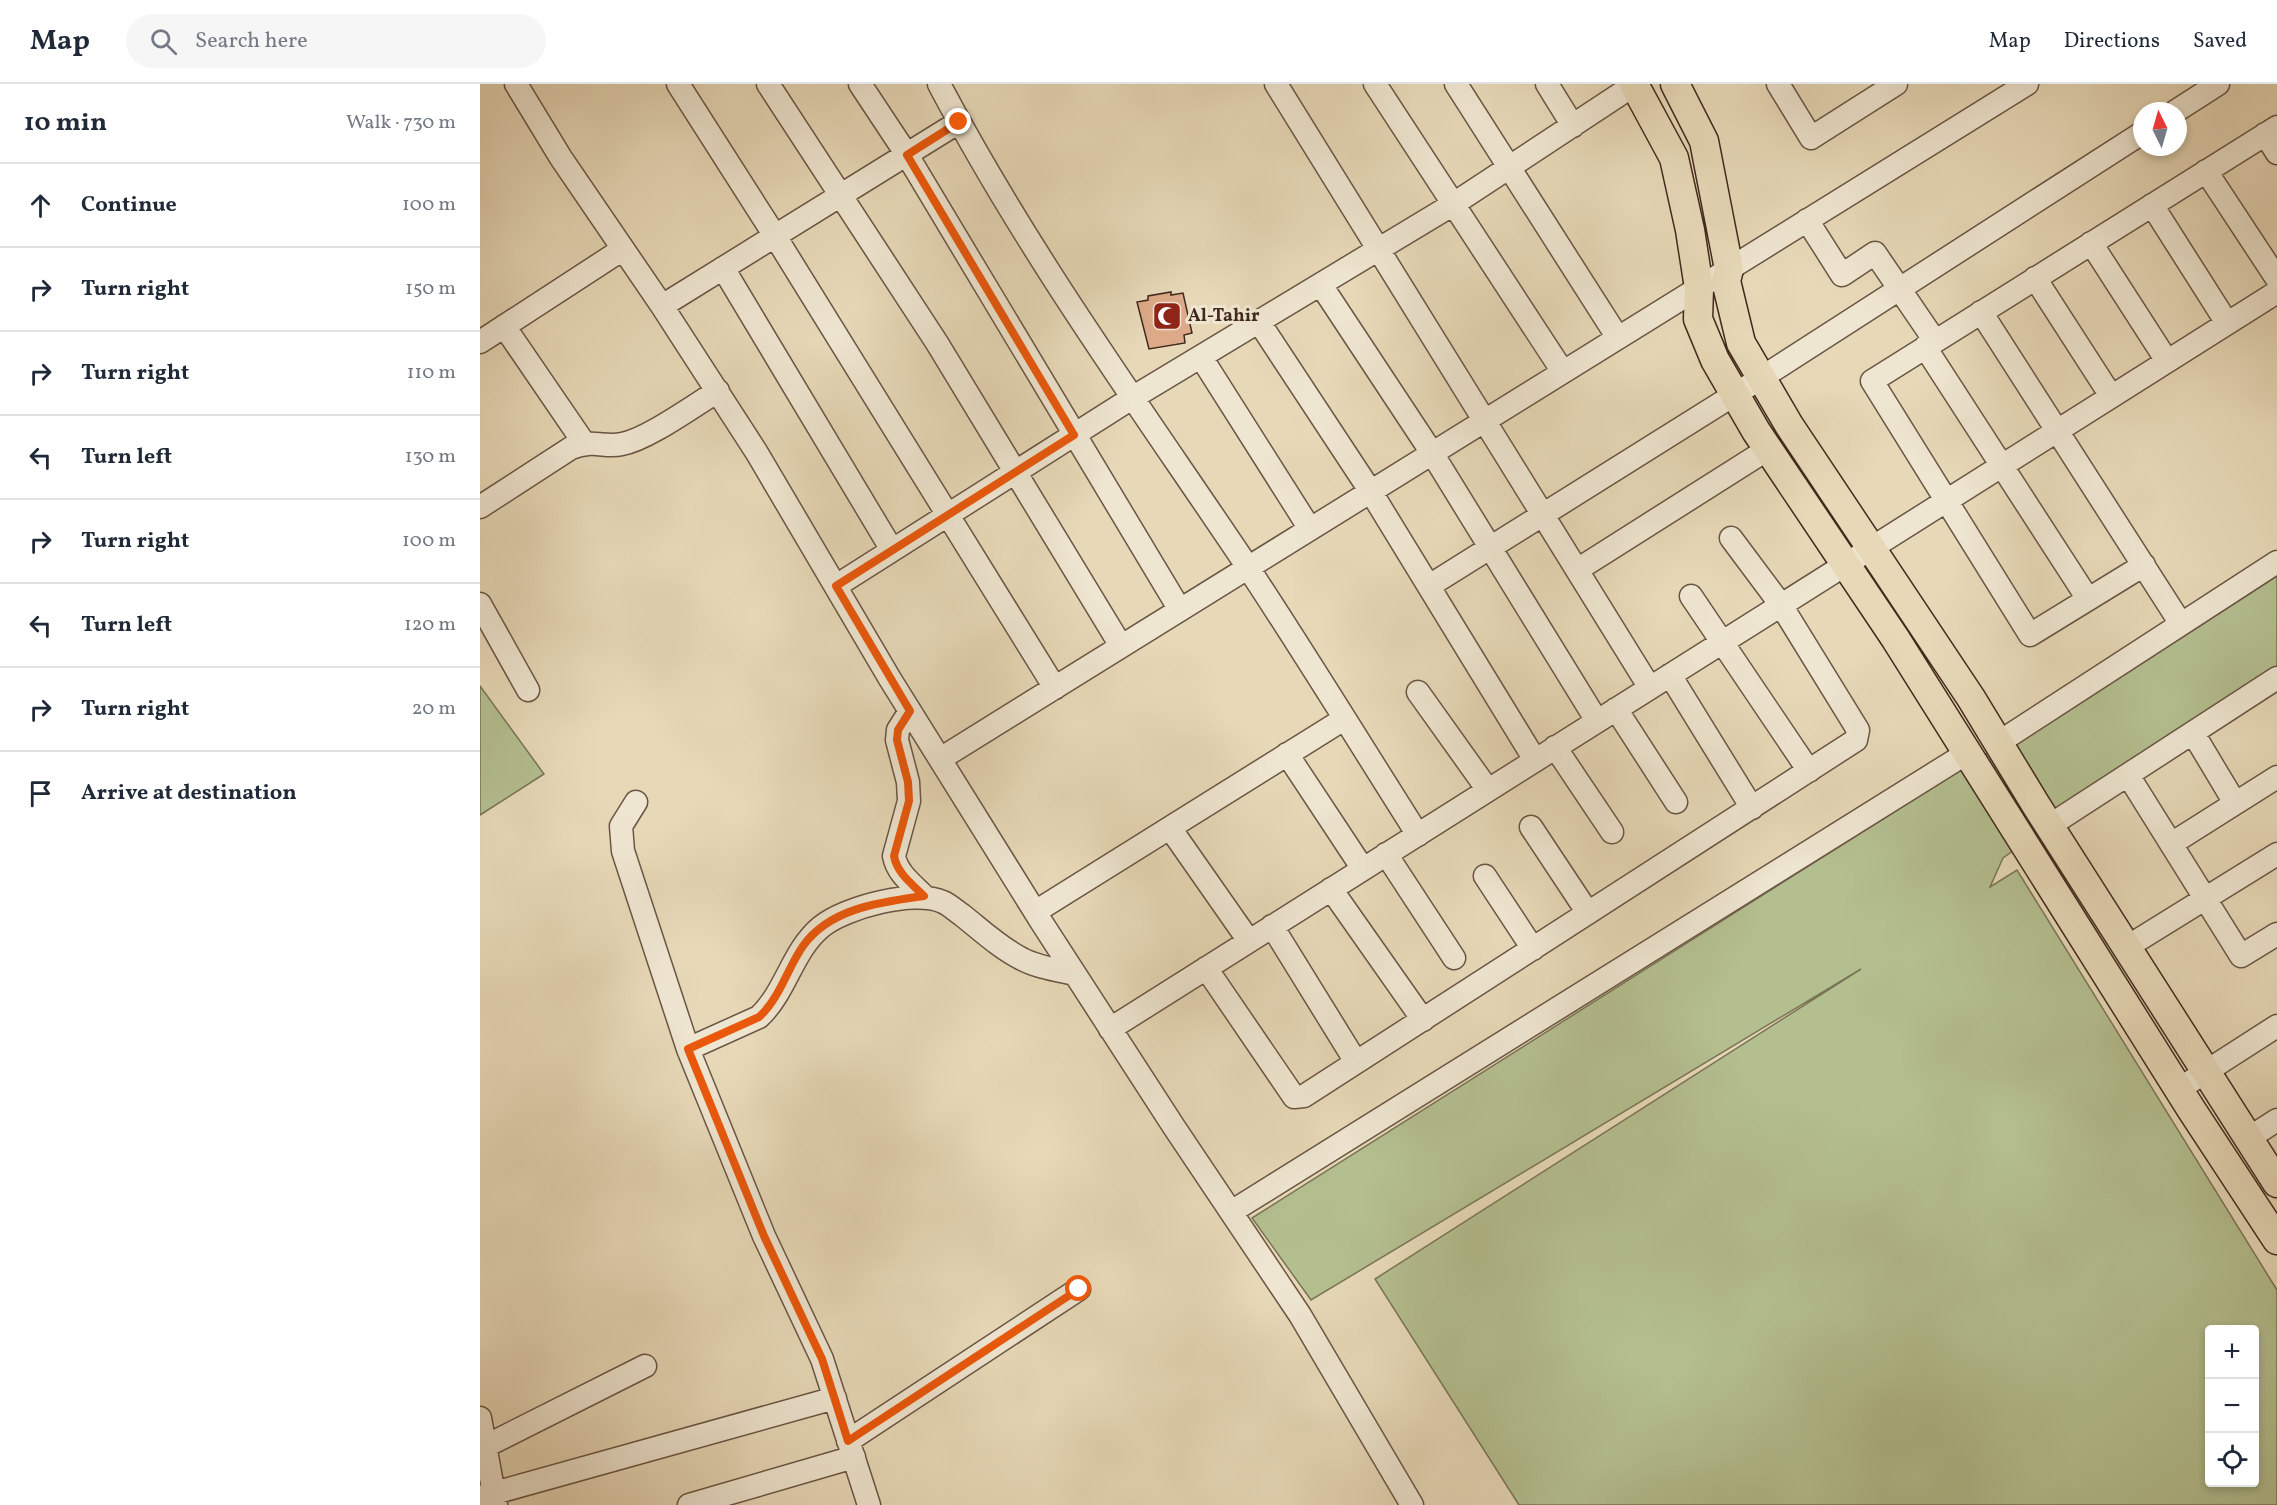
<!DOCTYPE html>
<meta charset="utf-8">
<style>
:root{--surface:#fff;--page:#f6f6f7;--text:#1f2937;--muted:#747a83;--line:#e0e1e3}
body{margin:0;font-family:Vollkorn,serif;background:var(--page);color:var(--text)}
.controls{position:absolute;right:18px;bottom:18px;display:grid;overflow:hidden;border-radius:6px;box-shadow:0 3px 9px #0003}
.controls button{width:54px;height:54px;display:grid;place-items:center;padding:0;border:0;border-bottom:2px solid var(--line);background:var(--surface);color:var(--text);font:30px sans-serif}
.compass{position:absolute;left:1653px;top:18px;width:54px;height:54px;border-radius:50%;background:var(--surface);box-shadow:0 3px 9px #0003;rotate:355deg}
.stop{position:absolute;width:18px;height:18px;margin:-14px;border:4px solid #ea580c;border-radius:50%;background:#fff}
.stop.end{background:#ea580c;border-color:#fff;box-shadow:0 2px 6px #0008}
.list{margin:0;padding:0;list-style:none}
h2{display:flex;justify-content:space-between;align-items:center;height:78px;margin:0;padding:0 24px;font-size:26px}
h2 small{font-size:20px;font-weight:400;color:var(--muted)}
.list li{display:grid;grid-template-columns:39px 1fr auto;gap:18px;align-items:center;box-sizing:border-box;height:84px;padding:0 24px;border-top:2px solid var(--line)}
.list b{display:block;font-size:22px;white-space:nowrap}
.list em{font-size:20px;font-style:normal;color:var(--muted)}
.icon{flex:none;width:33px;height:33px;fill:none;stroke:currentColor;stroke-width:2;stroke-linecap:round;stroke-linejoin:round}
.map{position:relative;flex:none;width:1797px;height:1421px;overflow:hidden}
header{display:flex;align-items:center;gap:36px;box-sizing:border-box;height:84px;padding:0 30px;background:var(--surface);border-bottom:2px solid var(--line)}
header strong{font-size:28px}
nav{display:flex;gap:33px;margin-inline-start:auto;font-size:21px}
.search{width:420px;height:54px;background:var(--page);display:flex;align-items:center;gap:15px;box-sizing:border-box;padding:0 21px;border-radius:33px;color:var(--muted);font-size:22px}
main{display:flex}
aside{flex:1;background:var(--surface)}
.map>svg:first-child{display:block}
</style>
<header>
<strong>Map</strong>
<div class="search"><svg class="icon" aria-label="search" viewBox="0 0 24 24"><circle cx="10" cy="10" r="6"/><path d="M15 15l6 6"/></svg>Search here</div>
<nav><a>Map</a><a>Directions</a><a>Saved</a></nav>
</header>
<main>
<aside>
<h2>10 min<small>Walk · 730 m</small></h2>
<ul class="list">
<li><svg class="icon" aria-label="ahead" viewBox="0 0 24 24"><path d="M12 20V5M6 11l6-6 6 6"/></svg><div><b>Continue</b></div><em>100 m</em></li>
<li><svg class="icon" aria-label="right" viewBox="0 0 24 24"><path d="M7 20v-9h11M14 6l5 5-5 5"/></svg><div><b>Turn right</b></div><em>150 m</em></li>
<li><svg class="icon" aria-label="right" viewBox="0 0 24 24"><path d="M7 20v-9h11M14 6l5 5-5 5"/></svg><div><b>Turn right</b></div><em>110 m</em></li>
<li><svg class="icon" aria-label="left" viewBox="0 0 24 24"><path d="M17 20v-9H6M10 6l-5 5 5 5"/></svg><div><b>Turn left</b></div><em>130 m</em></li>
<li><svg class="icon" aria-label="right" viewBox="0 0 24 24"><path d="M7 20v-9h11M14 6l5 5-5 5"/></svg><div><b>Turn right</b></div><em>100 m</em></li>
<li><svg class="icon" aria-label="left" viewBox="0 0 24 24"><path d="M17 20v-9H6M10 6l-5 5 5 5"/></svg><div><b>Turn left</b></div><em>120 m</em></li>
<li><svg class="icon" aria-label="right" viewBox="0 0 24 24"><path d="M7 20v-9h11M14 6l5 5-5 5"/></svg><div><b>Turn right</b></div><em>20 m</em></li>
<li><svg class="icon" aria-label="arrive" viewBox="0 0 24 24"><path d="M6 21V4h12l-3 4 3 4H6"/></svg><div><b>Arrive at destination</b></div></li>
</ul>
</aside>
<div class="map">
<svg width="1797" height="1421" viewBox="0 0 1797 1421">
<rect width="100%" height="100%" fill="#e7d9b8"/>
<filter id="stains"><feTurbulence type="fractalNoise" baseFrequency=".00333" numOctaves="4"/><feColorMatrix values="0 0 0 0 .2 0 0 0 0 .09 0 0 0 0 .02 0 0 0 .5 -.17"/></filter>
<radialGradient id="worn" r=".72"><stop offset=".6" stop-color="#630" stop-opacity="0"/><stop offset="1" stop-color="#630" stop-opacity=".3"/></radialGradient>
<!-- green -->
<path fill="#b4bf90" stroke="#7a7456" stroke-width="1.5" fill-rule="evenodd" d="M1797 486V590L1645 688 1523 774 1510 803 1537 786 1797 1206V1421H1039L895 1195 1381 885 831 1216 772 1134ZM1730 1246H1774V1398H1730Z
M0 602 64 690 0 731Z"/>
<!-- building -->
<path fill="#dcaa88" stroke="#40291d" stroke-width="1.5" d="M691 208V211L703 209 712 249 704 251 705 259 669 265 657 218 668 216V212Z"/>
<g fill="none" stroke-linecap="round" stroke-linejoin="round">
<!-- minor casing -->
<g stroke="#6a5544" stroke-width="25">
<path id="minor" d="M36 0 81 74 182 222 277 369 410 595 562 839 694 1043 820 1231 932 1421
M198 0 295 152 575 604
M288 0 457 259 641 562
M380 0 427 71 700 526
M459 0C548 169 661 324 767 482 825 570 881 661 938 751
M796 0 1170 604
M895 0 1083 288
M976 0 1138 254
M1067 0 1093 42
M1298 0 1331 54 1416 0
M1696 27 1738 0
M1785 50 1797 69
M1726 87 1797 195
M1672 121 1747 239
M1327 136 1362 191 1395 169 1455 257
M1611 159 1687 277
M243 184 412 466
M1555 194 1631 312
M841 201 952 369 1117 637
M182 222 479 38
M1501 228 1701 540
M779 238 891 408 1055 676
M24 242 104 359
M0 258 143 165
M1445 263 1608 515
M721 273 830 445
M0 423 91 364C114 355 124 364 142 360 168 355 213 322 238 307
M1664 481 1550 551 1392 297 1797 43
M1097 486 1288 365
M356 502 652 314 972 121 1154 1
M949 502 1281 294 1662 49
M1211 512 1329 687
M0 520 48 606
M1190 591 1272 724
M938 608 1008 706
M1136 625 1196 718
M430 627 418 646 417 656 428 698 429 717 414 772C417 789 432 800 444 812
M1713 649 1755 719
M1518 659 1797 478
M1075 663 1132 748
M807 670 883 785
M460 675 1547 0
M1648 691 1761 872 1797 850
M156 718 141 742 143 767 208 965 284 1152 342 1275 389 1421
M1569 742 1797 594
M1051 743 1108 829
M690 744 769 857
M1691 760 1797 693
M906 770 974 874
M1005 792 1053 865
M851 805 943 936
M555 828 864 635
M792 842 876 978
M1647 863 1797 770
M726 884 814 1013 824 1012 1376 656 1378 646 1301 521 1251 454
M630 945 1797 208
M208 965 279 933C306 908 312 867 341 843 365 823 435 805 463 818 470 821 476 827 482 831 501 846 520 864 542 875 557 883 577 886 595 890
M1699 1005 1797 942
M1769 1054 1797 1036
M751 1128 1487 669
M0 1334 16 1421
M368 1357 599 1205
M6 1362 165 1282
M0 1413 355 1314
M209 1421 374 1373"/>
</g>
<!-- major casing -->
<g stroke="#40291d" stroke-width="31">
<path id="major" d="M1154 0 1194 74 1210 146 1219 204 1218 235 1235 276 1276 347 1415 554 1711 1025 1797 1156
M1195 0 1224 57 1249 185 1246 197 1261 259 1309 341 1491 614 1556 721 1797 1099"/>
</g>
<!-- minor -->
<use href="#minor" stroke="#efe6d1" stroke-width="22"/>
<!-- major -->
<use href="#major" stroke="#e7d9b8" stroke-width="28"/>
</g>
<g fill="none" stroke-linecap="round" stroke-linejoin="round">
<!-- route -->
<path stroke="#ea580c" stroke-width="8" d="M479 38 427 71 594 351 356 502 430 627 418 646 417 656 428 698 429 717 414 772C417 789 432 800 444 812 401 818 350 824 323 862 307 885 300 914 279 933L208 965 284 1152 342 1275 368 1357 599 1205"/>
</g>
<!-- icons -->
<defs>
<g id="mosque-square" transform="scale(1.5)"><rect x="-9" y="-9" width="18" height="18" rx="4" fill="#8f2418" stroke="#efe6d1"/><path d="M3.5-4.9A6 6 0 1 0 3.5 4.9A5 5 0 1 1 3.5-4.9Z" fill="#fff"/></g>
</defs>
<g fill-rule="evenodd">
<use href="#mosque-square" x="687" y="232"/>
</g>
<g text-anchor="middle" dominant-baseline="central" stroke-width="6" stroke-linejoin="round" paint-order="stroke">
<!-- poi labels -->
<g font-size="18" font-weight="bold" fill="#40291d" stroke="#efe6d1" text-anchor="start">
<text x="708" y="232">Al-Tahir</text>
</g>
</g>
<rect width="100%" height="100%" filter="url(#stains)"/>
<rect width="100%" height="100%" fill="url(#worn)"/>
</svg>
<div class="controls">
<button>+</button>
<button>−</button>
<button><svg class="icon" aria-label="locate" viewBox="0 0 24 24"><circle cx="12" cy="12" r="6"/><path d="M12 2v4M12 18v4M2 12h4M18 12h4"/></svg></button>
</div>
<svg class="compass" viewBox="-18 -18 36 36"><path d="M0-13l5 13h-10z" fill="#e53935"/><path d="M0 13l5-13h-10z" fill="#747a83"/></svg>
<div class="stop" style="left:599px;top:1205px"></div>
<div class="stop end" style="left:479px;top:38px"></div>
</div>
</main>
